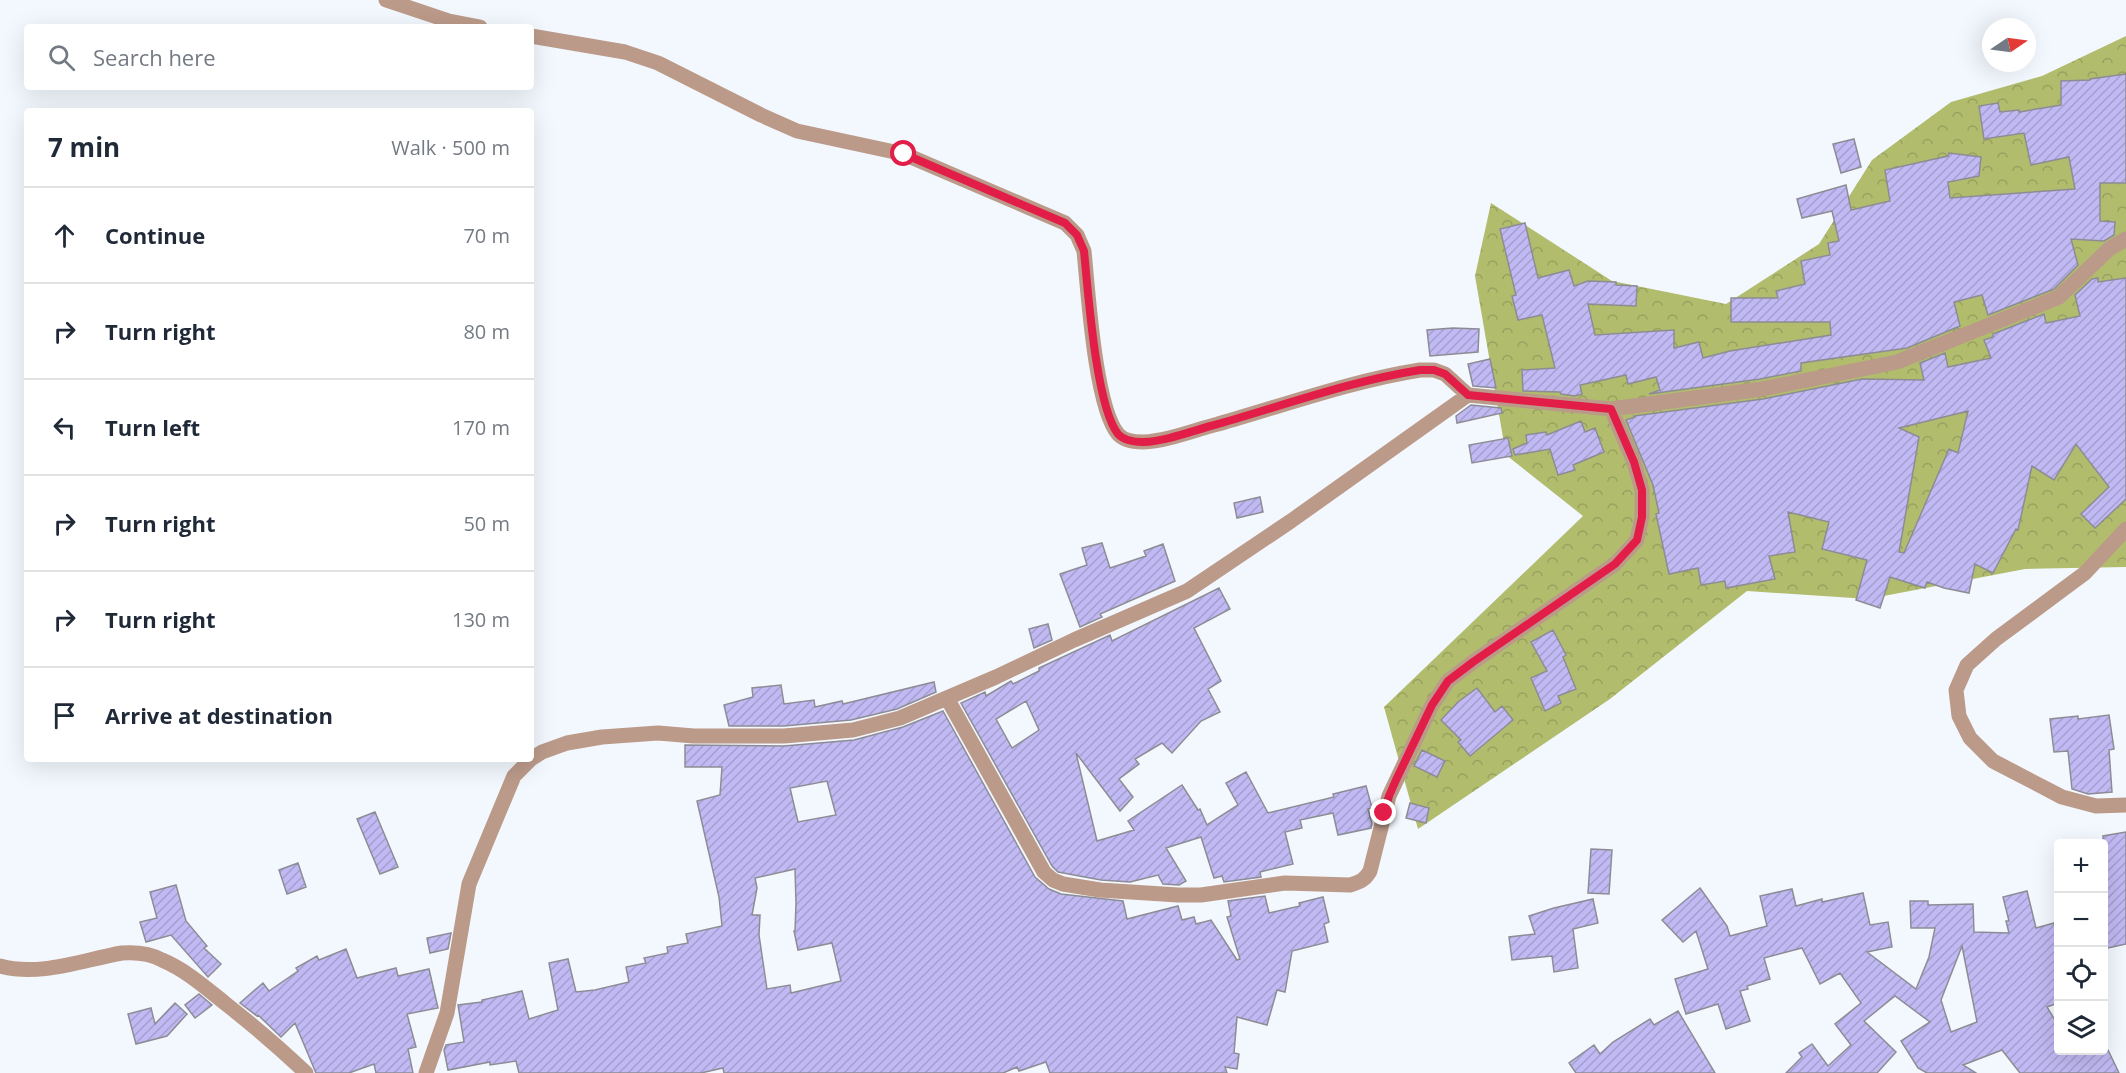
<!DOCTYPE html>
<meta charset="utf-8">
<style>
:root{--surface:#fff;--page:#f2f2f3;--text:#1f2937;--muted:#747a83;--line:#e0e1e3}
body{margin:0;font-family:"Open Sans",sans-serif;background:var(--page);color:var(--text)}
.controls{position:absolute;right:18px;bottom:18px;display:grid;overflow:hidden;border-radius:6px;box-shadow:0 6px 24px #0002}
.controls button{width:54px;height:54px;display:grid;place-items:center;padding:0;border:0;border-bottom:2px solid var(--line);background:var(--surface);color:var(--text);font:30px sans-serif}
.compass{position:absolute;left:1982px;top:18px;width:54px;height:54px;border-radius:50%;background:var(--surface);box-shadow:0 6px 24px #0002;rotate:77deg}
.stop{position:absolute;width:18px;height:18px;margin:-14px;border:4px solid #e11d48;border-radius:50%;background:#fff}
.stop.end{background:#e11d48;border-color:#fff;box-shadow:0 2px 6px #0008}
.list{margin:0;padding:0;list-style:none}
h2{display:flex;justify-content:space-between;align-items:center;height:78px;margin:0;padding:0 24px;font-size:26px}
h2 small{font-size:20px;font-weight:400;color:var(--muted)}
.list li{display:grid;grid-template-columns:39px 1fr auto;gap:18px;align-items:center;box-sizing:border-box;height:96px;padding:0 24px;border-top:2px solid var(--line)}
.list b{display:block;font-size:22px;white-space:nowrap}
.list em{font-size:20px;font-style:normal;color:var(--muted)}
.icon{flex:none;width:33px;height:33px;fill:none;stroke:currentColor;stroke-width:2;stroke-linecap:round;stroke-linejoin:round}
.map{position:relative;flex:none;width:2126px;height:1073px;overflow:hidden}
.search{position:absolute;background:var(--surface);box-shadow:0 6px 24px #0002;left:24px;top:24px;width:510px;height:66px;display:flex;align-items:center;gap:15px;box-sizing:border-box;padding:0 21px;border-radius:6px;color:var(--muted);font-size:22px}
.panel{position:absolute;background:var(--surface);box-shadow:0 6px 24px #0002;left:24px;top:108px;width:510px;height:654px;border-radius:6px}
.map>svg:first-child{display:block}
</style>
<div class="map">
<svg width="2126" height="1073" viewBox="0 0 2126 1073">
<defs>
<pattern id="forest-crowns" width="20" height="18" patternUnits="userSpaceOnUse" patternTransform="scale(1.5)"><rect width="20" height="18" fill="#b1bc6d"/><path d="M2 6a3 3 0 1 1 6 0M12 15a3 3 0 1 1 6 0" fill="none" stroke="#98a15e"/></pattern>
<pattern id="building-hatch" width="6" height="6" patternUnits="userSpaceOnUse" patternTransform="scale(1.5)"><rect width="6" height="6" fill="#c1b9f3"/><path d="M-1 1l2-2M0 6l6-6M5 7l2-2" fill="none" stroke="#a59fd0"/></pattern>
</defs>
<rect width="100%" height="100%" fill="#f3f8ff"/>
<!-- forest -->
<path fill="url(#forest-crowns)" d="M2126 36V567L2025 569 1868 599 1747 591 1610 699 1418 829 1384 707 1583 516 1506 455 1475 276 1491 203 1612 281 1726 304 1819 244 1872 160 1951 102 2042 76Z"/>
<!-- building -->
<path fill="url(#building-hatch)" stroke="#8d8c95" stroke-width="1.5" fill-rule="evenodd" d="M2126 74V183H2100V221L2115 222 2114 235 2104 241 2071 239 2078 265 2054 289 1988 315 1982 295 1954 302 1960 326 1907 348 1801 363V371L1760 379 1649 394 1660 390 1656 377 1628 384 1626 375 1580 385 1582 394 1575 396 1561 394 1560 392 1523 391 1522 370 1555 368 1542 315 1518 320 1512 296 1516 295 1500 229 1525 223 1538 278 1569 270 1574 286 1588 281 1616 282V285L1637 286 1636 306 1588 304 1595 335 1674 330V348L1699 342 1703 358 1730 351 1831 335 1830 322H1731V298H1778L1776 291 1805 284 1801 261 1830 255 1828 243 1839 241 1832 211 1802 218 1797 199 1846 185 1851 210 1890 201 1885 170 1948 156 1949 153 1981 157 1979 176 1948 182 1950 198 2075 189 2069 157 2031 165 2024 133 1984 139 1979 106 1998 103 2000 112 2019 110V112L2061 105V81L2090 80V79Z
M1854 139 1861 167 1841 173 1833 144Z
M2098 278V282L2126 278V499L2095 528 2081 514 2109 487 2076 444 2054 480 2032 466 2018 530 2016 529 1993 573 1975 564 1969 593 1944 588 1927 582 1925 588 1890 577 1880 608 1856 600 1867 560 1822 549 1829 522 1788 512 1795 552 1769 556 1775 579 1726 588 1725 581 1701 585 1698 568 1669 574 1656 514 1659 513 1653 485 1626 420 1635 417 1634 416 1763 399 1862 379 1924 380 1920 363 1945 353 1948 367 1991 358 1984 340 1993 337V334L2044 314 2046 323 2080 316 2075 295 2092 279ZM1968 411 1958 453 1949 449 1904 553 1899 552 1919 437 1899 428Z
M1453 328 1479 329 1478 352 1430 356 1427 330Z
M1490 359 1496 388 1473 386 1468 364Z
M1471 405 1501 408 1502 413 1457 423 1456 416Z
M1581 421 1585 432 1595 428 1604 452 1573 465 1575 470 1558 475 1550 449 1515 455 1513 449 1527 443 1526 435 1546 432 1547 435Z
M1508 438 1512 456 1472 463 1469 445Z
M1260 497 1263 512 1237 518 1234 503Z
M1102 543 1110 568 1146 556 1144 551 1163 544 1175 581 1100 614 1102 617 1080 627 1060 574 1087 565 1082 548Z
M1219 588 1230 609 1194 628 1221 681 1208 689 1220 712 1201 721 1172 753 1162 743 1135 759 1139 764 1119 779 1133 797 1120 811 1076 753 1097 841 1134 830 1128 821 1182 785 1198 810 1200 809 1207 825 1238 805 1226 783 1246 772 1268 813 1334 797 1333 794 1366 786 1372 808 1368 809 1372 824 1371 828 1338 835 1333 813 1300 820 1302 828 1285 832 1293 864 1260 872 1261 877 1224 882 1222 876 1214 878 1201 837 1166 848 1186 881 1179 885 1163 884 1158 875 1130 882 1101 880 1058 872 1052 866 961 703 985 692 986 696 1011 681 1013 684 1039 671V668L1110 635 1112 641ZM1026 701 1039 730 1012 748 996 719Z
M1048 624 1052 640 1034 648 1029 629Z
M1553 630 1566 655 1563 657 1576 689 1558 696 1561 703 1545 711 1531 678 1547 671 1531 642Z
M934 682 936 692 897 709 851 720 784 726H729L724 705 753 697 752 688 781 685 784 704 814 700 815 707 842 701 843 704Z
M1477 688 1495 712 1502 706 1513 720 1470 756 1458 742 1461 740 1441 720 1458 702Z
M943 711 1035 877 1049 889 1061 894 1123 901 1127 919 1178 906 1182 920 1194 917 1196 924 1211 920 1237 960 1240 959 1227 917 1231 916 1228 901 1265 896 1269 913 1300 906 1299 903 1323 897 1329 922 1324 924 1328 942 1292 951 1285 992 1277 990 1267 1025 1237 1017 1234 1053 1239 1054 1237 1069 1225 1067 1227 1073H1050L1046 1062 1019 1071 1017 1067 1003 1073H724L723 1068 701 1073H519L516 1061 490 1065V1062L448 1070 444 1050 446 1045 464 1042 458 1005 482 1002V1000L522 991 529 1019 558 1010 549 963 568 959 576 992 595 990 629 982 626 967 646 963 644 958 668 953 667 947 688 943 686 934 722 926 719 897 697 801 720 795 722 767H685V745L784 746 854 740 903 727ZM827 781 836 815 798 822 790 788ZM795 869 796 903 795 931H794L798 950 832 943 841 981 791 993 790 985 767 989 759 935 760 915H752L757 888 755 878Z
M2109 715 2114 749 2109 750 2112 792 2088 794 2072 789 2068 751 2054 752 2050 719 2078 716V719Z
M1422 750 1445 761 1437 777 1414 766Z
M1410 803 1429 808 1426 823 1406 818Z
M375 812 398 867 380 874 357 819Z
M2126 832V944L2103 949V836Z
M1591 849 1612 850 1609 894 1588 893Z
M298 863 306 887 287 894 279 870Z
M176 885 186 921 207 946 204 948 221 964 208 977 171 935 146 942 140 922 157 918 150 892Z
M1700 888 1727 926 1730 936 1767 926 1760 896 1792 889 1796 906 1822 899V902L1863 893 1870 925 1888 922 1892 947 1867 952 1916 989 1929 957 1935 928H1911L1910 901H1928V905L1973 904 1974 932 2009 933 2006 921H2009L2003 897 2027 891 2036 928 2054 923 2058 940V1003L2047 1007 2058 1025V1050H2108L2119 1073H2020L2002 1050 1963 1065 1976 1073H1927L1918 1068 1901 1041 1930 1022 1895 996 1864 1021 1896 1052 1877 1073H1786L1802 1057 1799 1053 1812 1044 1828 1066 1851 1045 1835 1024 1861 1003 1840 973 1820 984 1802 948 1764 958 1770 979 1747 986 1748 989 1740 991 1750 1021 1726 1029 1718 1004 1686 1014 1675 979 1708 969 1696 931 1683 942 1662 920ZM1962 946 1977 1022 1951 1032 1941 1000Z
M1593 899 1598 923 1573 929 1578 968 1554 972 1552 956 1512 960 1509 937 1535 934 1529 916 1554 908Z
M451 933 448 949 430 953 427 938Z
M346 949 357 978 396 968 398 976 429 969 438 1008 407 1014 416 1047 408 1049 413 1073H376L374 1064 349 1073H316L295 1023 281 1037 258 1015 257 1016 240 1003 263 983 269 991 298 971 296 968 317 956 319 960Z
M199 994 212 1005 195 1018 185 1005Z
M175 1003 187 1014 167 1036 136 1044 128 1014 151 1008 155 1024Z
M1678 1011 1715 1073H1576L1569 1063 1594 1045 1600 1054 1613 1042 1650 1019 1654 1025Z"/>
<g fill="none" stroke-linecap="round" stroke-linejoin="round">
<!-- minor -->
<path stroke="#bb9a89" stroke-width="15" d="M386 0 449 21 480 27
M531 36 625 52 658 63 761 115 797 131 904 154 1065 223 1077 235 1084 251C1088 290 1095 407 1118 434 1124 441 1134 442 1143 442 1168 441 1194 430 1218 424 1285 405 1351 381 1420 370H1434L1445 374 1468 395 1591 407 1611 409 1762 389 1897 362 2059 297 2109 249 2126 239
M2126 529 2085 573 1996 639 1967 665 1956 690 1959 716 1970 738 1993 761 2062 797 2096 806 2126 805
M947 698 1044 872 1053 880 1063 884 1100 890 1178 895H1201L1285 883 1350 885C1360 882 1365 880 1370 871L1389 796 1432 705 1448 681 1473 662 1615 564 1637 540 1642 517V490L1634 462 1611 409
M531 759 542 752 567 743 602 737 658 733 694 736H784L853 730 900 718 996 677 1074 640 1187 591 1291 521 1468 395
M0 966C40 977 82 960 122 953 135 952 151 954 162 960 186 970 206 988 226 1004 254 1026 281 1049 306 1073
M426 1073 447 1013 469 884 514 776 531 759"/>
</g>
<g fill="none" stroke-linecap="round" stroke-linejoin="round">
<!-- route -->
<path stroke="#e11d48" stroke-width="8" d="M904 154 1065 223 1077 235 1084 251C1088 290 1096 407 1118 434 1124 441 1134 442 1143 442 1168 441 1194 430 1218 424 1285 405 1351 381 1420 370H1434L1445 374 1468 395 1611 409 1634 462 1642 490V517L1637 540 1615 564 1473 662 1448 681 1432 705 1396 780 1389 796 1384 813"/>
</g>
</svg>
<div class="controls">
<button>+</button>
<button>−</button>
<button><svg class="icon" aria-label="locate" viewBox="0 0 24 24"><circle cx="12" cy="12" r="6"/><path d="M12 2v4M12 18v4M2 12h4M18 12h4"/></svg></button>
<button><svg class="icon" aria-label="layers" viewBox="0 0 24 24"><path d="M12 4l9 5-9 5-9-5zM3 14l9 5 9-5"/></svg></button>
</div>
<svg class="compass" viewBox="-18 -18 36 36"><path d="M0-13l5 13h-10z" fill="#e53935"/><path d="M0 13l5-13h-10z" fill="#747a83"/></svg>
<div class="stop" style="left:904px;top:154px"></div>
<div class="stop end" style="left:1384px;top:813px"></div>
<div class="search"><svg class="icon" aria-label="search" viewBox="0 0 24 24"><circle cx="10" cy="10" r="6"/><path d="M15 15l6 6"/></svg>Search here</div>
<section class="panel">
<h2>7 min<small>Walk · 500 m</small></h2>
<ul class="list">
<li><svg class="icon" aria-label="ahead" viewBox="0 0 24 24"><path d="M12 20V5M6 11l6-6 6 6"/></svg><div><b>Continue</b></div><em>70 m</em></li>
<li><svg class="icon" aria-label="right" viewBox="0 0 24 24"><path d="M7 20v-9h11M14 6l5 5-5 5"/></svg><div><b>Turn right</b></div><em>80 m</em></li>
<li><svg class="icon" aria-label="left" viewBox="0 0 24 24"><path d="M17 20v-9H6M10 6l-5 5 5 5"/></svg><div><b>Turn left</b></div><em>170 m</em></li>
<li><svg class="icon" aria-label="right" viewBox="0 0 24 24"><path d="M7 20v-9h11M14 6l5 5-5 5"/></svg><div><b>Turn right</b></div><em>50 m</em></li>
<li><svg class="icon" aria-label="right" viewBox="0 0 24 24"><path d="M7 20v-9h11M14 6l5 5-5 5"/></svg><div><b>Turn right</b></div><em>130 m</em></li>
<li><svg class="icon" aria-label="arrive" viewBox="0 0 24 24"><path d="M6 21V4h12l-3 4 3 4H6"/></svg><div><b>Arrive at destination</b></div></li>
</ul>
</section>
</div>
